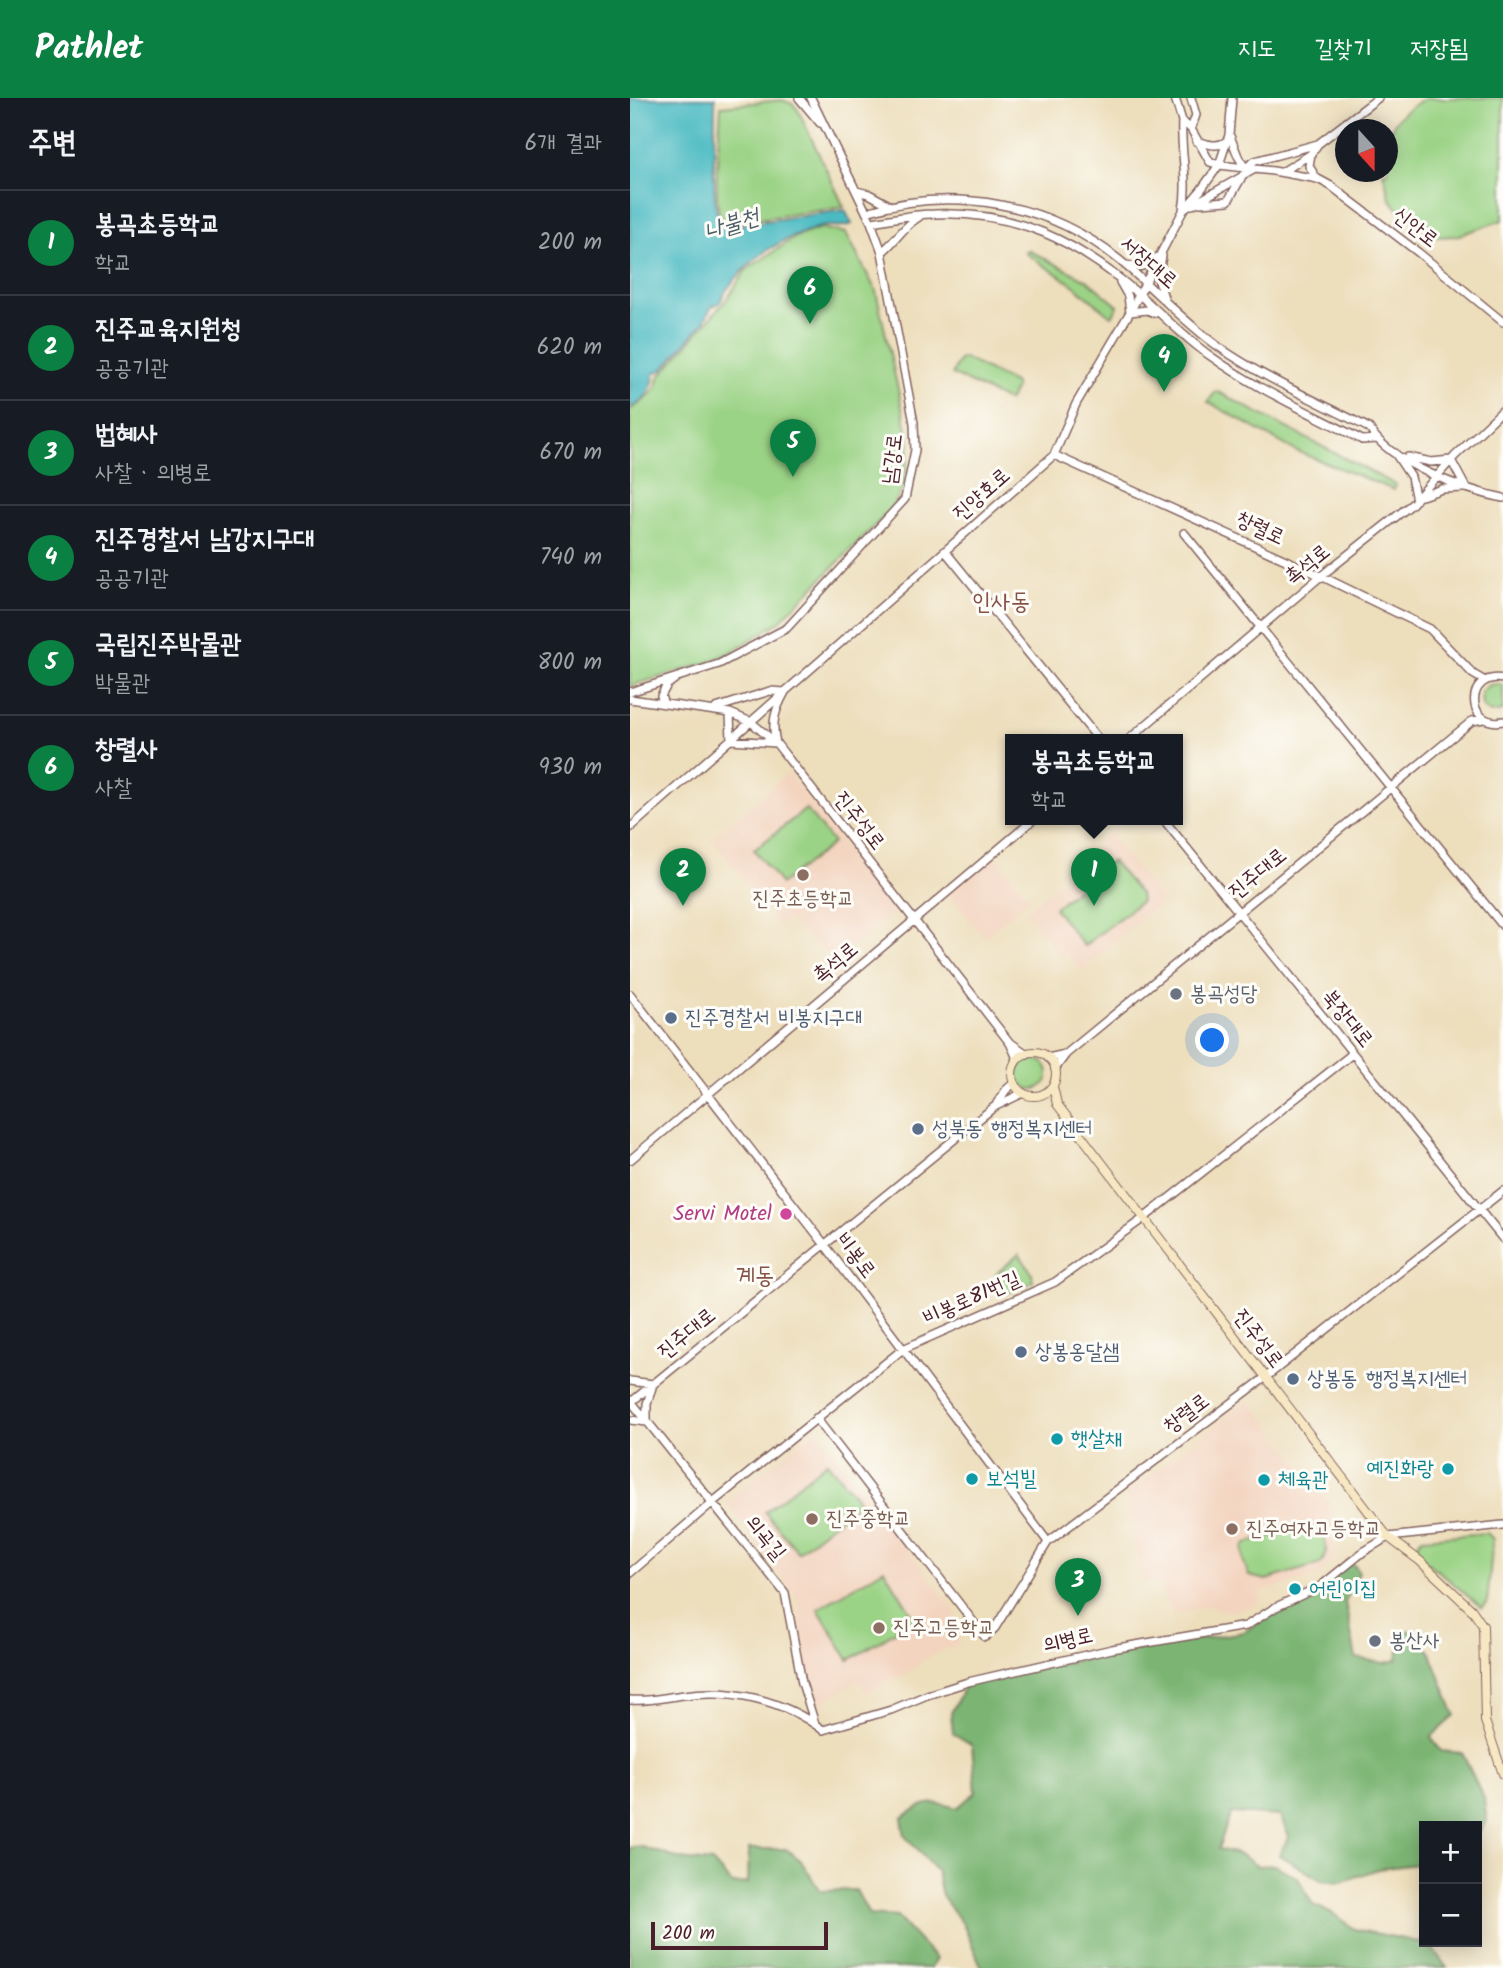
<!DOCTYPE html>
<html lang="ko">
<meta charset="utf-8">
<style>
:root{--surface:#171b24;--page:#20242c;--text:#f1f3f6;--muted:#9ea1a6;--line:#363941;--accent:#0b8043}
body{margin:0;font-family:Kalam,"Poor Story",sans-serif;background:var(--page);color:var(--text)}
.controls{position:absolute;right:21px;bottom:21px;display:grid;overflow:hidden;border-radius:0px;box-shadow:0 4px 18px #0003}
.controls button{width:63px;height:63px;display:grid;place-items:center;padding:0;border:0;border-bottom:2px solid var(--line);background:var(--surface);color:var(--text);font:35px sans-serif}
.compass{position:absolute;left:705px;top:21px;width:63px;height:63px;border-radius:50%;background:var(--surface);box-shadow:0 4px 18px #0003;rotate:159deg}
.scale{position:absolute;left:21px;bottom:18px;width:177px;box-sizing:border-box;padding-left:7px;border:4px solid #4a1f2b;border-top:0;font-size:19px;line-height:24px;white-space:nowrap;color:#4a1f2b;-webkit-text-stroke:5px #fdfcf7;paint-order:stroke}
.you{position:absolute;left:583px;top:943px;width:24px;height:24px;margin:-18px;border:5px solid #fff;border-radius:50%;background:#1a73e8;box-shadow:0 0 0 10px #1a73e833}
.badge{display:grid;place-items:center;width:46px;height:46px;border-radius:50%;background:var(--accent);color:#fff;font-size:23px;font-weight:700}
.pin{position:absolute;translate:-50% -58px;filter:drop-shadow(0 2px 4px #0008)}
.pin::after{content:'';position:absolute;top:37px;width:24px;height:21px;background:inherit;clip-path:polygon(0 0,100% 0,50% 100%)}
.popup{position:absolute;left:375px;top:636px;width:178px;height:91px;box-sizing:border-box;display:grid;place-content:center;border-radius:0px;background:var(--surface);filter:drop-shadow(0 2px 5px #0005);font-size:23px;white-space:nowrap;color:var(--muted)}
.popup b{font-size:26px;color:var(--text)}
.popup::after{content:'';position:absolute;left:50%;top:100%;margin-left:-14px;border:14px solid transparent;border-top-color:var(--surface)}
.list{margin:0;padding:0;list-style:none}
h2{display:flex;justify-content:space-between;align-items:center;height:91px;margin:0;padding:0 28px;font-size:30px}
h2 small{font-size:23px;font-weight:400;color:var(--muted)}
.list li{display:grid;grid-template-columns:46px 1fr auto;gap:21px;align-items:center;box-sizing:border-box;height:105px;padding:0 28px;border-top:2px solid var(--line)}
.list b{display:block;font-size:26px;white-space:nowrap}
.list p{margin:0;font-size:23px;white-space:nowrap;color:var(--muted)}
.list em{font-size:23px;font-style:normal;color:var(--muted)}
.map{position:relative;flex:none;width:873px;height:1870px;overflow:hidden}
header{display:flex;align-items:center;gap:42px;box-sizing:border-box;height:98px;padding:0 35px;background:var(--accent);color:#fff}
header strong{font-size:33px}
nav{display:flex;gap:38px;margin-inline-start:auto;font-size:24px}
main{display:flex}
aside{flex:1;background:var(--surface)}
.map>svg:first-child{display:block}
</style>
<header>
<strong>Pathlet</strong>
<nav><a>지도</a><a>길찾기</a><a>저장됨</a></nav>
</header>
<main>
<aside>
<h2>주변<small>6개 결과</small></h2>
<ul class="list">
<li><span class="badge">1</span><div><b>봉곡초등학교</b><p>학교</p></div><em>200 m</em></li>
<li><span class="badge">2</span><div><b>진주교육지원청</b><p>공공기관</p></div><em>620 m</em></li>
<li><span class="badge">3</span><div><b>법혜사</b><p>사찰 · 의병로</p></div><em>670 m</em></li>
<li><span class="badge">4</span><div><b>진주경찰서 남강지구대</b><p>공공기관</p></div><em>740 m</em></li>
<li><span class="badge">5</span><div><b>국립진주박물관</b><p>박물관</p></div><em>800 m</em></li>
<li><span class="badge">6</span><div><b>창렬사</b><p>사찰</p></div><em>930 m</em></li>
</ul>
</aside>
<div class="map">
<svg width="873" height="1870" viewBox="0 0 873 1870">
<rect width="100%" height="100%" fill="#fdfcf7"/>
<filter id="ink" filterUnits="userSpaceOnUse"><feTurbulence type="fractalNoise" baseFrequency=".0143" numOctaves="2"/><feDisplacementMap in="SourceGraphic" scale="14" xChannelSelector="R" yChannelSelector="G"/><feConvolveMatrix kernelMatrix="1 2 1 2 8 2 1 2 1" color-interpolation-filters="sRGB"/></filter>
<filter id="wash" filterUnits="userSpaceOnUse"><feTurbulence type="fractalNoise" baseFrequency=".00686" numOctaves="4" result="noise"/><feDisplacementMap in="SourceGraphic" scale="28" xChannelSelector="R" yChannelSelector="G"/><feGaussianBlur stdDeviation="1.57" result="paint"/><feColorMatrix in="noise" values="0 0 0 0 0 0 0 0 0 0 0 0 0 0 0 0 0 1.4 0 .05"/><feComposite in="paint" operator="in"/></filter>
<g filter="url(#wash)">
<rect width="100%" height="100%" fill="#eddebc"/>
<!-- built -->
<path fill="#f3d4bf" d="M158 675 265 813 222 849 198 856 158 821 149 828 82 741Z
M478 735 533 802 452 873 436 854 429 858 396 813 463 755Z
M364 757 400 800 354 840 320 798V794Z
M619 1301 700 1406 705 1457 690 1478 632 1493 628 1506 601 1514 579 1508 543 1517 528 1484 513 1485 495 1397Z
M186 1332 325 1513 328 1546 295 1561 274 1578 257 1582 245 1592 237 1595 228 1582 187 1609 172 1552 169 1503 96 1403Z"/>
<!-- green -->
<path fill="#9bd386" stroke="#727958" stroke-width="2" d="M796 0H873V122L826 138 806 139 770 113 760 101 753 74H758C758 31 757 22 796 0Z
M152 2 163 6 168 12 214 109 106 124 93 123C81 109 90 30 91 8Z
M191 130 216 135 246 193 280 345 274 388 268 399 257 415 149 524 99 555 77 565 0 588V312C12 304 28 294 29 279L97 201 116 172 166 139Z
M398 152 457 182 488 208 483 217 481 218 442 186 397 156 395 153Z
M334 260 384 285 386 290 378 303 322 276 329 262Z
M586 293 766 387 764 392 666 353 578 304Z
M869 586 873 588V613L860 615 852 608 851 594 859 587Z
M176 711 203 745 151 786 124 752Z
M482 763 510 796 511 803 454 848 424 810Z
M388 976a15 15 0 1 1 30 0a15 15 0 1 1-30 0Z
M389 1156 402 1175 403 1184 376 1196 371 1183 366 1176Z
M197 1364 230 1404 168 1454 135 1414Z
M679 1427C697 1431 701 1453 690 1466L636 1482 619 1478 613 1462V1449L616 1445Z
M857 1435 863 1441 857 1505 852 1510 786 1454 787 1446 792 1440Z
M254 1471 285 1521 219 1562 188 1511Z"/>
<!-- forest -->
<path fill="#7cb573" stroke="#636a4f" stroke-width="2" d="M717 1463 726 1469 729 1475 715 1504 726 1560 754 1565 767 1562 773 1534 783 1532 800 1554 825 1617 801 1639 811 1653 832 1655 854 1700 857 1723 847 1736V1728H794V1765L748 1771 711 1784 691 1782 649 1757 659 1738 650 1718 601 1715 588 1751 611 1757 627 1768 645 1767 668 1780 683 1807 702 1815 724 1831 799 1846 817 1870H352L333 1826 312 1798 307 1774 275 1738 272 1720C294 1704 300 1702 327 1710L346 1694 342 1647 323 1635 321 1615 334 1589 346 1583 479 1556 614 1534 639 1517 683 1499 702 1482Z
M9 1748 49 1761 82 1764 102 1786 118 1785 119 1751H156L171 1763 190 1793 226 1792 239 1817 267 1819 306 1861 301 1870H0V1750Z"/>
<!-- water -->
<path fill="#4cbbc3" stroke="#4b6d77" stroke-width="2" d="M0 0H85C86 20 79 115 91 124 95 127 102 127 107 127L215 112 222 126C211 131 202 126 190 129 149 141 123 157 97 191 94 195 92 201 89 205L81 209 74 224 32 272 24 275C24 290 14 304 0 310Z"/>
</g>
<g filter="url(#ink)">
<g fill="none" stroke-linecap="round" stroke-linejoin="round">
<!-- tertiary casing -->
<g stroke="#83625e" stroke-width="10">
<path id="tertiary" d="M169 0 190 25
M545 0 552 23 561 31 580 64 589 67 643 73 688 81 701 88 789 155 873 224
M561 0 566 17 561 31
M552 23C550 53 559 82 553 112
M600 38 608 58 615 70 625 63 688 46
M566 43C579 46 587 51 598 42
M681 56 679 68 687 81
M652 74 681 56 688 46 748 0
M226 93 239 96 259 107
M570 105 598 103 613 77
M562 107 625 71
M236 114C323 88 417 104 488 161 523 189 552 223 589 249 635 281 689 304 739 330 760 365 834 392 873 400
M241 124C262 121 283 116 304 116 386 113 445 142 506 194 531 215 552 238 579 257 626 291 681 315 732 342L746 341
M252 154C266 143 273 128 289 119
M532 158 528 180 534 200
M496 167C509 170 516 169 526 160
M490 184 498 198 500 214 517 212 525 215
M765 355 781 379 786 402
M424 357 691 478 800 531 843 576 855 583
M778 359 801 364 821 362 836 390
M792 398 812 391 834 390
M554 435 873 828
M315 453 469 642
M873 581C835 574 835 630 873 623
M0 594 89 566 157 530 275 401 285 352 284 325 252 154 241 124 181 0
M0 601 100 615 121 624 146 645 380 945 386 958 385 965
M34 606 31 598 37 587 45 581
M86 610 140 593 155 594C145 612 141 625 146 645L101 642 100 615
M498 642 691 478 782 406 825 358 873 312
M534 722 873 1141
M0 730 424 357 446 306 500 214 553 113 571 92 589 67 599 37 602 0
M0 896 195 1147 418 1444
M381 945 397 956
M418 960 436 956
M425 971 436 956 842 623 854 621
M367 1005 376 992 384 985
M0 1062 403 722
M0 1283 23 1286 17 1306V1324L0 1322
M0 1302 155 1495 172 1585 185 1626
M0 1305 364 1009 393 995
M186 1320 355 1539 365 1530 418 1444 636 1279 873 1093
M0 1475 83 1404 273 1251 425 1184 514 1120 722 956
M0 1602C18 1604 36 1599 54 1597 102 1590 153 1602 193 1632L261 1612 297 1597 338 1584 482 1551 616 1528 646 1509 691 1488 733 1454 758 1439 873 1427"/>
</g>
<!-- secondary casing -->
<g stroke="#83625e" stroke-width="10">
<path id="secondary" d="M382 976a22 22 0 1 1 44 0a22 22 0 1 1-44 0Z
M423 989 427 1006 758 1439 790 1463 842 1512 853 1528 855 1623 873 1676"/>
</g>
<!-- tertiary -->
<use href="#tertiary" stroke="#fff" stroke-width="7"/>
<!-- secondary -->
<use href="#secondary" stroke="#f7e8c3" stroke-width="8"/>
</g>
</g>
<!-- markers -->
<g fill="#8d6e63" stroke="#fdfcf7" stroke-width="2.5">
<circle cx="173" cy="777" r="7"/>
<circle cx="182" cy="1421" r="7"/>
<circle cx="602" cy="1431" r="7"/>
<circle cx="249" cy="1530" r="7"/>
</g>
<g fill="#6b7280" stroke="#fdfcf7" stroke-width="2.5">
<circle cx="546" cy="896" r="7"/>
<circle cx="745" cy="1543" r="7"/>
</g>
<g fill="#5c6f8a" stroke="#fdfcf7" stroke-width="2.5">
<circle cx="41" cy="920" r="7"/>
<circle cx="288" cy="1031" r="7"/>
<circle cx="391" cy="1254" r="7"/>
<circle cx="663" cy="1281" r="7"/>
</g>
<circle fill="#d1479c" stroke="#fdfcf7" stroke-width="2.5" cx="156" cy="1116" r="7"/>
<g fill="#0f9aa8" stroke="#fdfcf7" stroke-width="2.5">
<circle cx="427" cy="1341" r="7"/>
<circle cx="818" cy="1371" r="7"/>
<circle cx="342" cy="1381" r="7"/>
<circle cx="634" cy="1382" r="7"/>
<circle cx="665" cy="1491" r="7"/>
</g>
<g text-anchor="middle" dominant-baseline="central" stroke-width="6" stroke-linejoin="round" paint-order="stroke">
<!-- street labels -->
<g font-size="21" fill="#4a1f2b" stroke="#fdfcf7">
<text transform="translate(785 130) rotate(38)">신안로</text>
<text transform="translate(518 165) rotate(41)">서장대로</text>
<text transform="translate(263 361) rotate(-83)">남강로</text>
<text transform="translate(352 397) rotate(-41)">진양호로</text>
<text transform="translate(630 431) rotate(25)">창렬로</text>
<text transform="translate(678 467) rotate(-39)">촉석로</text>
<text transform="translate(229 723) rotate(52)">진주성로</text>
<text transform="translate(628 776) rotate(-39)">진주대로</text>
<text transform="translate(206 865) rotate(-40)">촉석로</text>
<text transform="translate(717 921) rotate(51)">북장대로</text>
<text transform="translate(225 1158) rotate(53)">비봉로</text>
<text transform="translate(342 1201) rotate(-24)">비봉로81번길</text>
<text transform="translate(57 1236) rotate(-39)">진주대로</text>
<text transform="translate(628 1241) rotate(53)">진주성로</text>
<text transform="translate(557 1316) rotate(-37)">창렬로</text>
<text transform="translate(135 1440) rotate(51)">의곡길</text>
<text transform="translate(438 1543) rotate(-13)">의병로</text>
</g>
<!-- education labels -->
<g font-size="21" fill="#785e54" stroke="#fdfcf7" text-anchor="start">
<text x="173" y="801" text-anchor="middle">진주초등학교</text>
<text x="196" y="1421">진주중학교</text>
<text x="616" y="1431">진주여자고등학교</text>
<text x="263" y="1530">진주고등학교</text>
</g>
<!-- worship labels -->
<g font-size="21" fill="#5b616d" stroke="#fdfcf7" text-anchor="start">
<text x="560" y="896">봉곡성당</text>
<text x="759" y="1543">봉산사</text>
</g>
<!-- service labels -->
<g font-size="21" fill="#4e5e75" stroke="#fdfcf7" text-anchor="start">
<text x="55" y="920">진주경찰서 비봉지구대</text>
<text x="302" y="1031">성북동 행정복지센터</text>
<text x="405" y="1254">상봉옹달샘</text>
<text x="677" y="1281">상봉동 행정복지센터</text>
</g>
<!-- hotel labels -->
<g font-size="21" fill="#b23c85" stroke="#fdfcf7" text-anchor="end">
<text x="142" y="1116">Servi Motel</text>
</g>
<!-- culture labels -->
<g font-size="21" fill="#0d838f" stroke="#fdfcf7" text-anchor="start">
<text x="441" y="1341">햇살채</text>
<text x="804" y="1371" text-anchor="end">예진화랑</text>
<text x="356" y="1381">보석빌</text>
<text x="648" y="1382">체육관</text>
<text x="679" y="1491">어린이집</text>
</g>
<!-- water labels -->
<g font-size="23" font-style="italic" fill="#4b5d68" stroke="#fdfcf7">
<text transform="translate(102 127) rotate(-17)">나불천</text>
</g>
<!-- quarter labels -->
<g font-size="24" fill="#865248" stroke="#fdfcf7">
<text x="371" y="504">인사동</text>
<text x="125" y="1178">계동</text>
</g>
</g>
</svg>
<div class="controls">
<button>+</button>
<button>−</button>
</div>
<svg class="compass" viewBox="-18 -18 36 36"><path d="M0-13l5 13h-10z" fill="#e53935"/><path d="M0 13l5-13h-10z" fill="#9ea1a6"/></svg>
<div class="scale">200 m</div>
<div class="you"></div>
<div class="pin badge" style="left:464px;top:808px">1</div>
<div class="popup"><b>봉곡초등학교</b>학교</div>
<div class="pin badge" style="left:53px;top:808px">2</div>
<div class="pin badge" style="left:448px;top:1518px">3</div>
<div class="pin badge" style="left:534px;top:294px">4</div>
<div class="pin badge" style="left:163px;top:379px">5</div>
<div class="pin badge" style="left:180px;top:226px">6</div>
</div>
</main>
